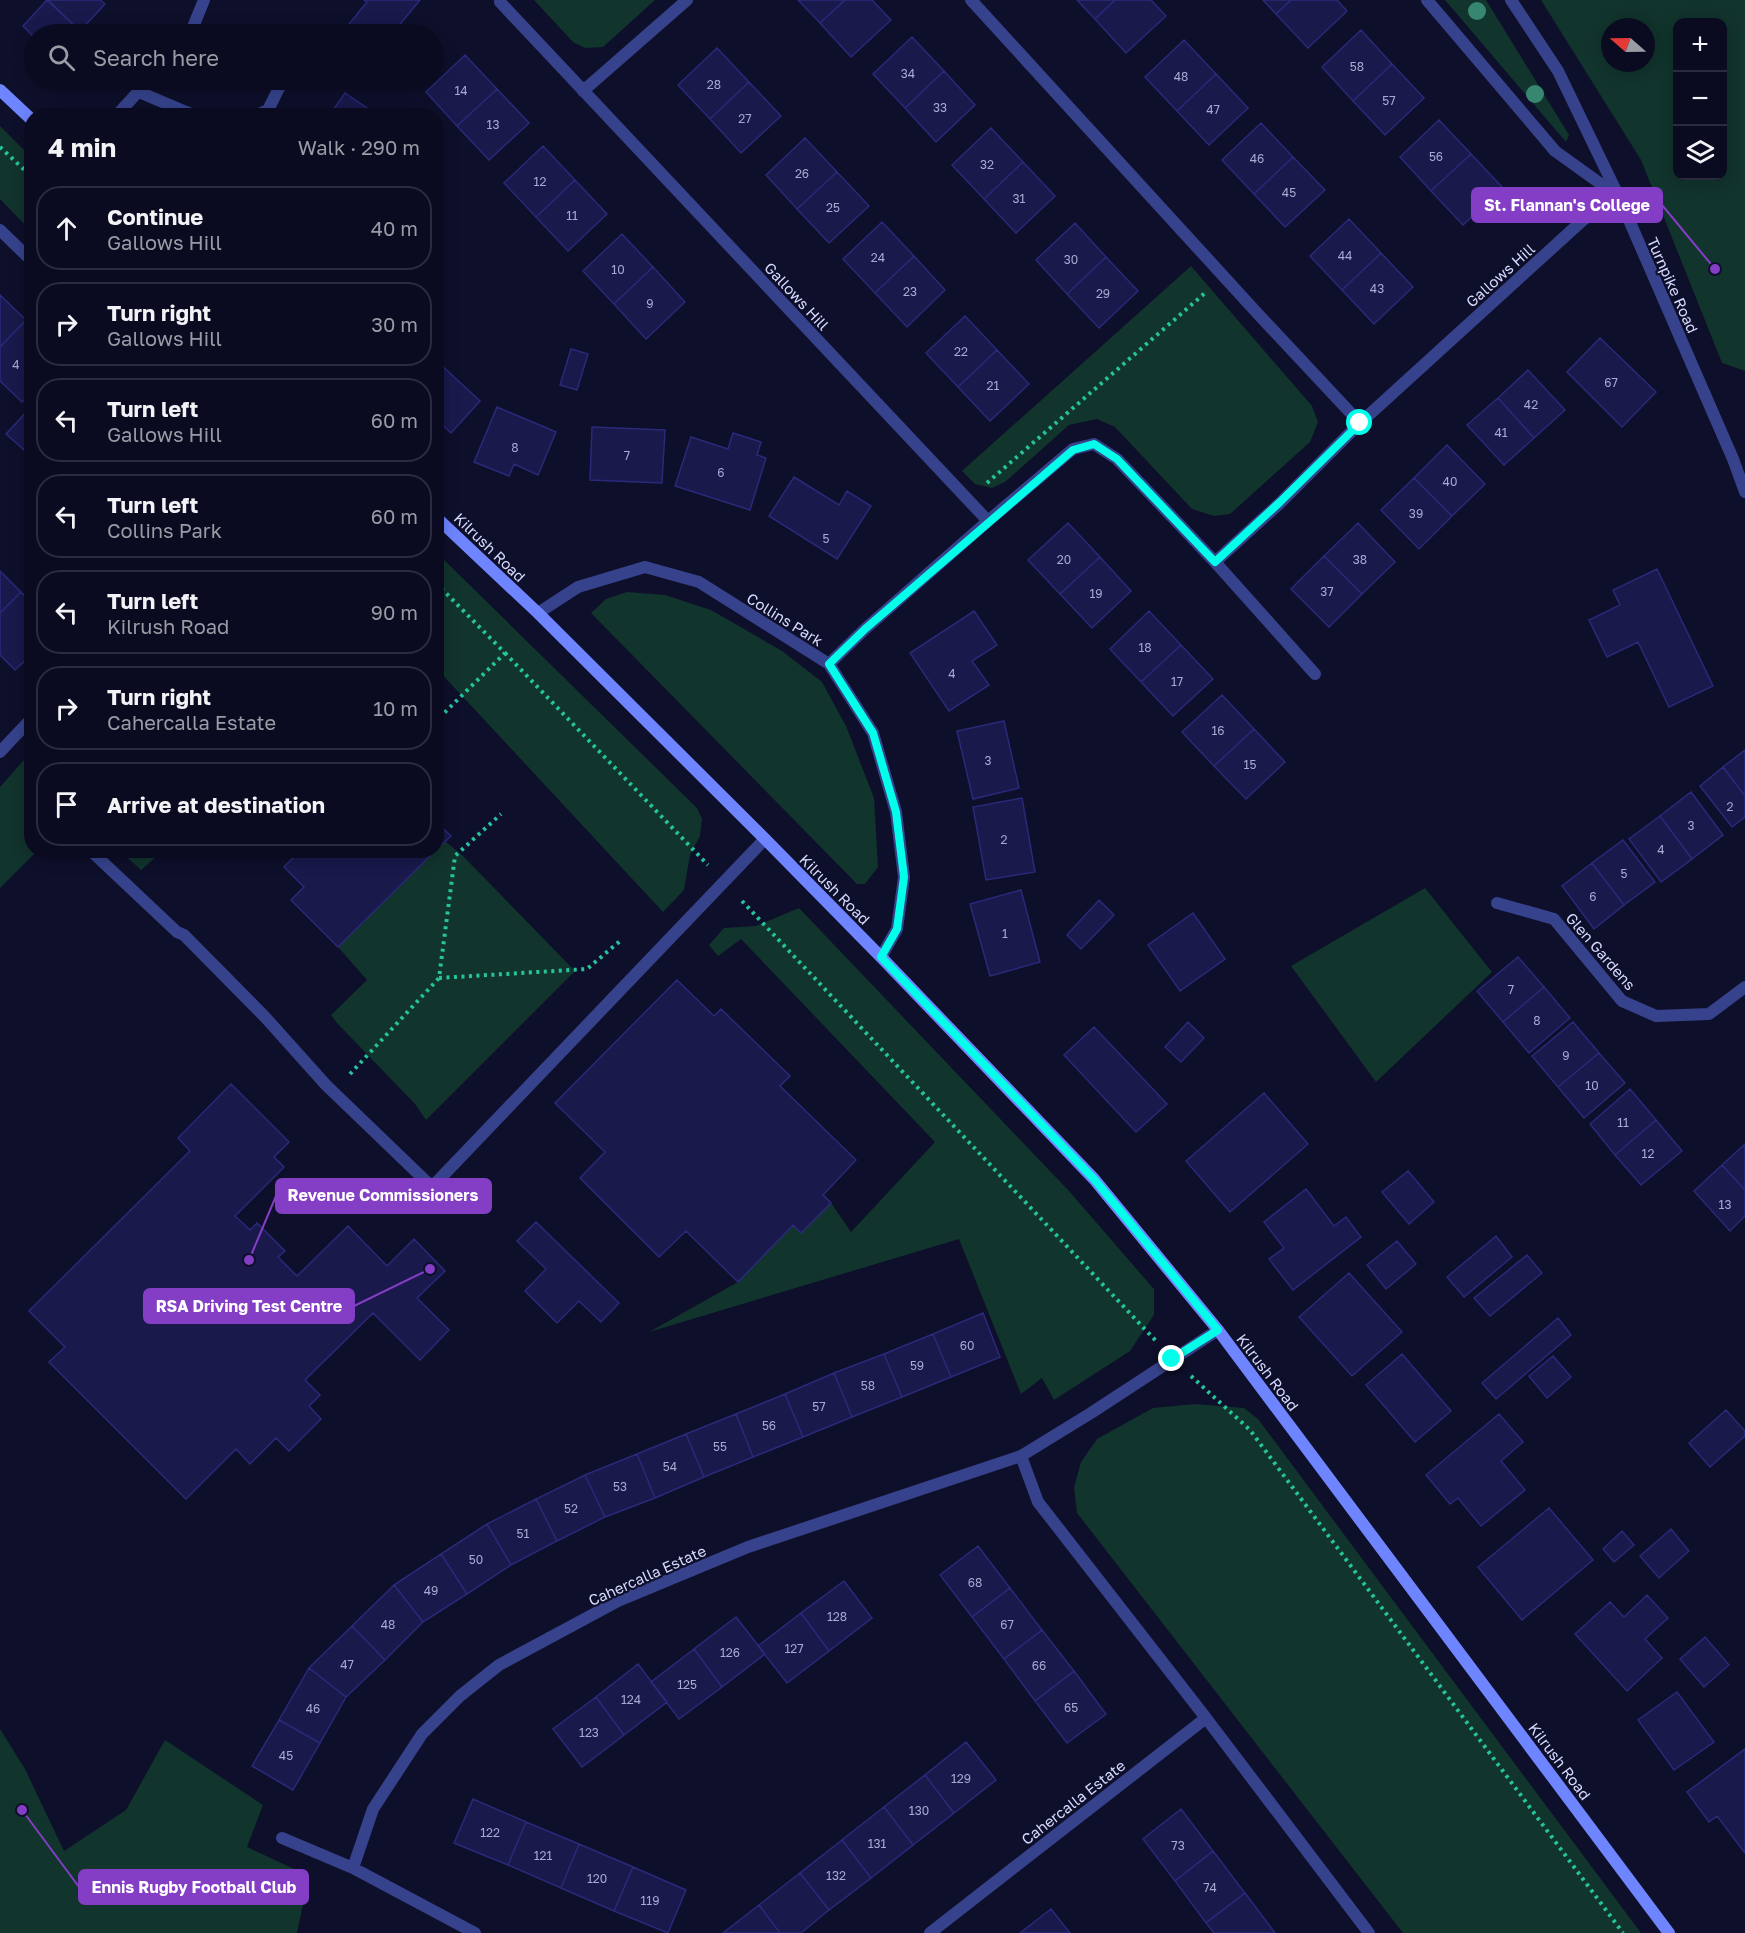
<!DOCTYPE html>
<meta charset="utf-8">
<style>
:root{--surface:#0a0b20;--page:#18192d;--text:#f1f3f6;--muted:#999ba5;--line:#2a2b3e}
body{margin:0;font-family:"Golos Text",sans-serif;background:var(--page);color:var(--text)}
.controls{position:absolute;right:18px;top:18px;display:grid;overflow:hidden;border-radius:12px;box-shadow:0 3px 15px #0003}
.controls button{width:54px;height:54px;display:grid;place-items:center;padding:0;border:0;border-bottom:2px solid var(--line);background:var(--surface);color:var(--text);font:30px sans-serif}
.compass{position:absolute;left:1601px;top:18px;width:54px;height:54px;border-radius:50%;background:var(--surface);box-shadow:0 3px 15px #0003;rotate:290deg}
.stop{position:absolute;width:18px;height:18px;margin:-14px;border:4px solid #03ffe9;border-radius:50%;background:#fff}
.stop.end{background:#03ffe9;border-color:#fff;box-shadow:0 2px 6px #0008}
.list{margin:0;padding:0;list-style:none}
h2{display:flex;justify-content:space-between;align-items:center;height:78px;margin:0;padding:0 24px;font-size:26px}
h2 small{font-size:20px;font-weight:400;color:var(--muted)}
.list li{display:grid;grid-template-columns:39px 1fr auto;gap:18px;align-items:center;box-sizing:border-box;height:84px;margin:0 12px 12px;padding:0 12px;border:2px solid var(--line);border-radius:24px}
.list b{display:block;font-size:22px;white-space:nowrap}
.list p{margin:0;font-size:20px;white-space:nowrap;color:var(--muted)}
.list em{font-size:20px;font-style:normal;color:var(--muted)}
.icon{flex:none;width:33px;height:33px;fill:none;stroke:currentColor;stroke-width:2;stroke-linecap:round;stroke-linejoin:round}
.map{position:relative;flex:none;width:1745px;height:1933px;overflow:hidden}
.search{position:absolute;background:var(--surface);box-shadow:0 3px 15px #0003;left:24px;top:24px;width:420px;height:66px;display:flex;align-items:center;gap:15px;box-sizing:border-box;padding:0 21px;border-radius:33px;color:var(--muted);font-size:22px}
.panel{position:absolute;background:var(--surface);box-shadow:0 3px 15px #0003;left:24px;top:108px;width:420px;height:750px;border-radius:24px}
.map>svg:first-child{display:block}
</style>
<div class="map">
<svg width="1745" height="1933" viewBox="0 0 1745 1933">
<rect width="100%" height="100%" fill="#0e0f2a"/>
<!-- green -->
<path fill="#11342c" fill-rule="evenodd" d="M534 0H655L603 47 585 48 573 42Z
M1445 0H1486L1569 135 1566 142Z
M1541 0H1745V371L1722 363 1641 160ZM1678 22H1722V176H1678ZM1610 27H1646V63H1610Z
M0 126 31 157V231L0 199Z
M1191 266 1312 406 1318 422 1310 442 1230 514 1214 516 1192 509 1115 427 1097 419 1069 425 1005 482 992 488 975 484 962 471Z
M437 553 697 808 702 819 700 836 690 855 684 890 663 912 437 669Z
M627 592 665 595 711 610 782 651 822 682 846 726 874 798 878 867 865 884H857L591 613 606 599Z
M31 752V810L27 815 31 819 32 850 37 851 0 888V787Z
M445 841 463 856 575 971 426 1120 415 1104 337 1023 331 1015 367 980 338 947Z
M120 851H163L141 870Z
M1425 888 1492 972 1376 1082 1291 966Z
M799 908 1069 1191 1154 1289V1315L1130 1351 1054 1400 1042 1378 1021 1394 959 1239 649 1332 738 1282 793 1225 801 1233 831 1203 851 1232 935 1142 741 939 718 956 709 945 724 928 756 926Z
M1195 1404 1244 1408 1258 1419 1641 1933H1403L1077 1513 1074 1487 1081 1462 1097 1439 1153 1408Z
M0 1729 25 1769 64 1851 126 1810 165 1740 263 1805 247 1847 309 1876 297 1933H0Z"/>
<!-- building -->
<path fill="#19194c" stroke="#2a297a" stroke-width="1.5" d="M47 0 80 31 77 34H34V37L23 26Z
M48 0H100L105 4 80 31Z
M364 0H420L392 34H341L367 2Z
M798 0H845L820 23Z
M845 0H872L891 20 851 57 820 23Z
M1077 0H1115L1095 19Z
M1115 0H1151L1166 16 1126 53 1095 19Z
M1263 0H1291L1276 14Z
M1291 0H1337L1347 11 1308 48 1276 14Z
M1361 30 1392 64 1353 101 1322 67Z
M912 37 944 71 905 108 873 74Z
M1184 40 1216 74 1177 111 1145 77Z
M717 48 749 82 710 119 678 85Z
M465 55 497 89 457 126 426 92Z
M1392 64 1424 98 1385 135 1353 101Z
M944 71 975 105 936 142 905 108Z
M1216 74 1248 108 1209 145 1177 111Z
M749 82 781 116 741 153 710 119Z
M497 89 529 123 489 160 457 126Z
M345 93 373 112 371 116H329Z
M1439 120 1471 154 1431 191 1400 157Z
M1261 123 1293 157 1254 194 1222 160Z
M991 128 1023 162 984 199 952 165Z
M805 138 837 172 797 209 766 175Z
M543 146 575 180 536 217 504 183Z
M1471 154 1503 188 1463 225 1431 191Z
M1293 157 1325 190 1285 227 1254 194Z
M1023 162 1055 196 1016 233 984 199Z
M837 172 869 206 829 243 797 209Z
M575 180 607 214 568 251 536 217Z
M1349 219 1381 253 1342 290 1310 256Z
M882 222 914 256 875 293 843 259Z
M1075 223 1106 257 1067 294 1036 260Z
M622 234 653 267 614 304 583 271Z
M1381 253 1413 287 1374 324 1342 290Z
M914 256 945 290 907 327 875 293Z
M1106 257 1138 291 1099 328 1067 294Z
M653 267 685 302 646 339 614 304Z
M0 295 26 320 0 347Z
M965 316 997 350 958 387 926 353Z
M26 320 32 325V393L22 402 0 381V347Z
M1600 338 1656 392 1622 427 1567 372Z
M571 349 588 354 577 390 560 385Z
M997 350 1029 384 990 421 958 387Z
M438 362 480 401 451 433 436 419Z
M1528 370 1565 410 1534 438 1498 398Z
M1498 398 1534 438 1504 465 1467 425Z
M32 406V457L6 434Z
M497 407 556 432 538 475 514 464 509 476 474 462Z
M592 427 665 430 662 483 590 480Z
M733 433 761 442 757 455 766 458 750 510 675 486 691 437 728 449Z
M1447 445 1485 484 1452 516 1414 478Z
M794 477 839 505 847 491 871 506 837 559 769 516Z
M1414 478 1452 516 1419 549 1381 510Z
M1068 523 1100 557 1060 594 1028 560Z
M1358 523 1395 562 1362 594 1324 556Z
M1324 556 1362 594 1329 627 1291 589Z
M1100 557 1131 591 1092 628 1060 594Z
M1657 569 1713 686 1669 707 1638 642 1607 657 1589 620 1620 605 1613 590Z
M0 571 21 592 0 613Z
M21 592 32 603V654L15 670 0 655V613Z
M974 611 997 645 972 661 989 685 949 711 910 653Z
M1149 611 1181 645 1141 682 1110 649Z
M1181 645 1213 679 1173 716 1141 682Z
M1222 695 1254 729 1214 766 1182 732Z
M1004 721 1019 788 973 799 957 731Z
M1254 729 1285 762 1246 799 1214 766Z
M1745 750V796L1723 767Z
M1723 767 1745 796V817L1732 827 1700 786Z
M1691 792 1723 835 1692 859 1660 816Z
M1022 798 1035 872 986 880 973 807Z
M1660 816 1692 859 1661 882 1629 839Z
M436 822 451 836 436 850Z
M1623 840 1655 882 1624 905 1592 863Z
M301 850H436L338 947 291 900 304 887 284 867Z
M1592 863 1624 905 1594 929 1562 886Z
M1021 890 1040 962 990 976 970 904Z
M1099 900 1114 915 1081 949 1067 935Z
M1193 913 1225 959 1180 991 1148 945Z
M1518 957 1544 987 1503 1022 1477 991Z
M677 980 714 1016 721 1009 790 1076 780 1086 856 1160 823 1195 831 1203 801 1233 793 1225 738 1282 686 1231 659 1257 580 1178 605 1152 555 1103Z
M1544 987 1570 1018 1529 1053 1503 1022Z
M1188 1022 1204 1038 1181 1062 1165 1047Z
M1573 1022 1599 1053 1558 1087 1532 1056Z
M1094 1027 1167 1104 1136 1132 1064 1055Z
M1599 1053 1625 1083 1584 1118 1558 1087Z
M231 1084 289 1142 274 1157 284 1167 235 1216 250 1230 257 1223 285 1251 278 1257 297 1276 348 1226 387 1266 414 1239 445 1271 417 1298 449 1330 420 1360 373 1313 305 1380 320 1395 309 1406 321 1419 289 1451 276 1438 250 1464 236 1449 186 1499 49 1362 65 1347 29 1311 190 1151 178 1138Z
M1630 1089 1656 1120 1615 1155 1590 1124Z
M1264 1093 1308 1144 1230 1212 1186 1161Z
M1656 1120 1682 1151 1641 1185 1615 1155Z
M1745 1144V1190L1722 1165Z
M1722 1165 1745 1190V1216L1730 1231 1694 1191Z
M1408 1171 1434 1202 1409 1224 1382 1192Z
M1306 1189 1334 1226 1346 1217 1361 1237 1293 1290 1269 1259 1284 1248 1264 1222Z
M536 1222 619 1303 601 1322 579 1301 557 1323 525 1291 546 1269 517 1241Z
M1496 1236 1512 1257 1464 1297 1447 1277Z
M1397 1241 1416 1264 1386 1289 1367 1265Z
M1527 1255 1542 1273 1490 1316 1474 1298Z
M1349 1273 1402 1332 1352 1376 1299 1317Z
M983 1313 1000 1357 951 1377 933 1334Z
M1558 1318 1571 1335 1496 1399 1482 1383Z
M933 1334 951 1377 902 1397 884 1354Z
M884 1354 902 1397 852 1417 834 1373Z
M1402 1354 1451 1411 1415 1442 1366 1385Z
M1553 1356 1571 1377 1547 1398 1529 1376Z
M834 1373 852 1417 803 1437 785 1394Z
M785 1394 803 1437 753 1457 736 1414Z
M1726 1410 1745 1431V1436L1710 1467 1689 1443Z
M736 1414 753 1457 704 1477 686 1434Z
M1499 1414 1523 1442 1501 1461 1525 1490 1481 1526 1458 1498 1450 1504 1426 1475Z
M686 1434 704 1477 655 1498 637 1454Z
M637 1454 655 1498 605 1517 585 1475Z
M585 1475 605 1517 557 1541 536 1499Z
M536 1499 557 1541 511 1565 487 1524Z
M1549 1508 1593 1560 1522 1620 1478 1567Z
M487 1524 511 1565 467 1594 441 1554Z
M1671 1529 1689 1551 1659 1578 1640 1556Z
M1622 1531 1634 1545 1614 1562 1603 1549Z
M978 1546 1010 1588 972 1617 940 1575Z
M441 1554 467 1594 423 1622 394 1585Z
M844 1581 872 1618 829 1651 801 1613Z
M394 1585 423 1622 385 1660 352 1626Z
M1010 1588 1042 1630 1004 1659 972 1617Z
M1647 1595 1668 1618 1645 1639 1662 1658 1627 1691 1575 1634 1610 1602 1624 1617Z
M801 1613 829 1651 787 1683 758 1646Z
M736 1617 765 1654 722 1687 694 1649Z
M352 1626 385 1660 346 1697 309 1668Z
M1042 1630 1074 1671 1035 1701 1004 1659Z
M1705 1637 1729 1665 1704 1687 1680 1659Z
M694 1649 722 1687 679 1719 651 1682Z
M638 1664 667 1702 624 1735 596 1697Z
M309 1668 346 1697 320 1743 279 1720Z
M1074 1671 1106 1714 1067 1743 1035 1701Z
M1677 1692 1714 1742 1674 1770 1638 1720Z
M596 1697 624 1735 582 1767 553 1729Z
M279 1720 320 1743 293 1790 252 1766Z
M966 1742 996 1780 954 1813 925 1775Z
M1745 1749V1853L1717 1816 1709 1822 1687 1792Z
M925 1775 954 1813 913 1845 884 1807Z
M473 1799 526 1822 508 1865 454 1843Z
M884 1807 913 1845 871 1878 842 1840Z
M1181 1809 1213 1851 1175 1881 1143 1839Z
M526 1822 579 1844 561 1888 508 1865Z
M842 1840 871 1878 829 1910 800 1873Z
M579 1844 633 1867 614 1911 561 1888Z
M1213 1851 1245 1893 1206 1923 1175 1881Z
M633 1867 686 1890 668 1933 614 1911Z
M800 1873 829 1910 801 1933H780L759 1905Z
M1245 1893 1275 1933H1214L1206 1923Z
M759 1905 780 1933H723Z
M1051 1909 1070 1933H1020Z"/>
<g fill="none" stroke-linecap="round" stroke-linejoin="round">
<!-- path -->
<path stroke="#26c49d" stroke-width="4" stroke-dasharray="3 4.5" stroke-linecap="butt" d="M0 147 32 177
M987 483 1205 293
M436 583 505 653 436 721
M505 653 708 865
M742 901 1156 1341
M439 978 587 969 620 941
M350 1074 439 978 455 856 501 814
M1191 1376 1250 1430 1623 1933"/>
<!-- minor -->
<path stroke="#36438c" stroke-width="12" d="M971 0 1258 314 1360 423 1280 503 1215 562
M1511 0 1558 71 1619 197 1733 459 1745 492
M500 2 988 521 865 629 829 664
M187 34 193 27 204 0
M583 91 687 0
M139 92 186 112 197 116
M116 116 149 80
M255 116 268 110 283 80
M0 230 32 261
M1360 423 1583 220 1619 197 1555 151 1427 0
M988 521 1073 449 1094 444 1117 459 1215 562 1315 674
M538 613 578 587 645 567 699 582 829 664 873 733 896 812 904 877 897 929 881 957
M0 752 32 718
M90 850 177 932 184 935 265 1017 326 1085 432 1187 765 839
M1497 903 1554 919 1622 1001 1656 1016 1709 1014 1745 987
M1021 1456 1038 1502 1206 1718
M282 1838 353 1868 475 1933
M353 1868 373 1809 422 1734 460 1696 499 1665 618 1601 748 1547 1021 1456 1091 1413 1218 1330
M930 1933 1206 1718 1369 1933"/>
<!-- secondary -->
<path stroke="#6e85ff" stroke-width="12" d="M0 90 32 120
M436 517 538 613 765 839 881 957 1094 1179 1218 1330 1669 1933"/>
</g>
<!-- trees -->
<g fill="#378770">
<circle cx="1477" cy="11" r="9"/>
<circle cx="1535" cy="94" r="9"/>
</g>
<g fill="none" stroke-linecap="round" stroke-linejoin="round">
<!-- route -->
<path stroke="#03ffe9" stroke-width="8" d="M1172 1359 1218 1330 1094 1179 881 957 897 929 904 877 896 812 873 733 829 664 865 629 1073 450 1094 444 1117 459 1215 562 1280 502 1360 423"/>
</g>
<g text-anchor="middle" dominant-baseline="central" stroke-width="4.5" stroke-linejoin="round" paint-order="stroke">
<!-- number labels -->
<g font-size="12" fill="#a8aad2">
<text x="1357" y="66">58</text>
<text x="908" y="73">34</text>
<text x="1181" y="76">48</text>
<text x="714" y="84">28</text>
<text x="461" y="90">14</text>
<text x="1389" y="100">57</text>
<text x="940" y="107">33</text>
<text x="1213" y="109">47</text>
<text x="745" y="118">27</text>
<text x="493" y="124">13</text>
<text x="1436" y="156">56</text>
<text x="1257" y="158">46</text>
<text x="987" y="164">32</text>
<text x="802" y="173">26</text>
<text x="540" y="181">12</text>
<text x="1289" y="192">45</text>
<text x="1019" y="198">31</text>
<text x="833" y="207">25</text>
<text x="572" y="215">11</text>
<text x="1345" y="255">44</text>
<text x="878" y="257">24</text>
<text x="1071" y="259">30</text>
<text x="618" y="269">10</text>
<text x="1377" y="288">43</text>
<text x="910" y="291">23</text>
<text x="1103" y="293">29</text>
<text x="650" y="303">9</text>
<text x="961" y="351">22</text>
<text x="16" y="364">4</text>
<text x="1611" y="382">67</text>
<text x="993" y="385">21</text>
<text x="1531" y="404">42</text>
<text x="1501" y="432">41</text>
<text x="515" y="447">8</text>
<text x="627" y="455">7</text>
<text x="721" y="472">6</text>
<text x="1450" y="481">40</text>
<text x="1416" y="513">39</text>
<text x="826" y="538">5</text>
<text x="1064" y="559">20</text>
<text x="1360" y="559">38</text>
<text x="1327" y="591">37</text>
<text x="1096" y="593">19</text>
<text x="1145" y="647">18</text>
<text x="952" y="673">4</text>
<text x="1177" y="681">17</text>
<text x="1218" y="730">16</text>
<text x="988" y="760">3</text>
<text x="1250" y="764">15</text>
<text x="1730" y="806">2</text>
<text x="1691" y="825">3</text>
<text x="1004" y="839">2</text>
<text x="1661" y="849">4</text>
<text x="1624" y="873">5</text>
<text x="1593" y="896">6</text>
<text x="1005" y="933">1</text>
<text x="1511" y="989">7</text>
<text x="1537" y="1020">8</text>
<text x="1566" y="1055">9</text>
<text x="1592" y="1085">10</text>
<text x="1623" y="1122">11</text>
<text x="1648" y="1153">12</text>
<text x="1725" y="1204">13</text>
<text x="967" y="1345">60</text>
<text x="917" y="1365">59</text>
<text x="868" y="1385">58</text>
<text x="819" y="1406">57</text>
<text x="769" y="1425">56</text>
<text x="720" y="1446">55</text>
<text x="670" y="1466">54</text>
<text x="620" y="1486">53</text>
<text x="571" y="1508">52</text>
<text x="523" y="1533">51</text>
<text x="476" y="1559">50</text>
<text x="975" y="1582">68</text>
<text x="431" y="1590">49</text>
<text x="837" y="1616">128</text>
<text x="388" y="1624">48</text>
<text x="1007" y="1624">67</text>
<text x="794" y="1648">127</text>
<text x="730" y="1652">126</text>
<text x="347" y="1664">47</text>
<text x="1039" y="1665">66</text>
<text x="687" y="1684">125</text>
<text x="631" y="1699">124</text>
<text x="1071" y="1707">65</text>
<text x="313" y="1708">46</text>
<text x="589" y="1732">123</text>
<text x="286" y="1755">45</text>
<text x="961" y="1778">129</text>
<text x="919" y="1810">130</text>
<text x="490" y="1832">122</text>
<text x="877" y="1843">131</text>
<text x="1178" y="1845">73</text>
<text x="543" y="1855">121</text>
<text x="836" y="1875">132</text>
<text x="597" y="1878">120</text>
<text x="1210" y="1887">74</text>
<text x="650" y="1900">119</text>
</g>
<!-- street labels -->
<g font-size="15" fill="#d7daff" stroke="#0e0f2a">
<text transform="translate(1500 275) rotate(-42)">Gallows Hill</text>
<text transform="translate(1673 285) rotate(66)">Turnpike Road</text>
<text transform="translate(797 296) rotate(47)">Gallows Hill</text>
<text transform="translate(490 547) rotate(44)">Kilrush Road</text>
<text transform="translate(785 619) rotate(32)">Collins Park</text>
<text transform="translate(835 889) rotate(45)">Kilrush Road</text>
<text transform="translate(1601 951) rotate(49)">Glen Gardens</text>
<text transform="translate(1268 1372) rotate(53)">Kilrush Road</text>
<text transform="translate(647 1575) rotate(-24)">Cahercalla Estate</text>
<text transform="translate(1560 1761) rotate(53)">Kilrush Road</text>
<text transform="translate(1073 1802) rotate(-38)">Cahercalla Estate</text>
</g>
</g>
<!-- callouts -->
<path fill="none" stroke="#843dc5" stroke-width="2" d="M1715 269L1662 205M249 1260L276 1196M430 1269L354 1306M22 1810L79 1887"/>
<g fill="#843dc5" stroke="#0e0f2a" stroke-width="2">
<circle cx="1715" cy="269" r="6"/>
<circle cx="249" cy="1260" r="6"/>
<circle cx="430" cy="1269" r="6"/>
<circle cx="22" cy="1810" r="6"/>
</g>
<g fill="#843dc5" stroke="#843dc5" stroke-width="2">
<rect x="1472" y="188" width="190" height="34" rx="6"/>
<rect x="276" y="1179" width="215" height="34" rx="6"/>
<rect x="144" y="1289" width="210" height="34" rx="6"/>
<rect x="79" y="1870" width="229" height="34" rx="6"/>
</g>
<g font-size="16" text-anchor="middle" font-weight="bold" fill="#fff">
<text x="1567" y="211">St. Flannan's College</text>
<text x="383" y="1201">Revenue Commissioners</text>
<text x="249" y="1312">RSA Driving Test Centre</text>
<text x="194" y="1893">Ennis Rugby Football Club</text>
</g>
</svg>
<div class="controls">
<button>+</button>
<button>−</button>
<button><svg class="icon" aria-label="layers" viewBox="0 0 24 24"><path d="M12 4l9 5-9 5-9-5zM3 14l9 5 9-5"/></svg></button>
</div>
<svg class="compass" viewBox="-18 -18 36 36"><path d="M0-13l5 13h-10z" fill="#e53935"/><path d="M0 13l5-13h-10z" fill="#999ba5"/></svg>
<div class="stop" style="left:1360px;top:423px"></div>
<div class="stop end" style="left:1172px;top:1359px"></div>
<div class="search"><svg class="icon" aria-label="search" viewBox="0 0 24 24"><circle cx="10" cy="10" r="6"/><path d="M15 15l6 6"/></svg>Search here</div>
<section class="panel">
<h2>4 min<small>Walk · 290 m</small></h2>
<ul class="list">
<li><svg class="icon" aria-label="ahead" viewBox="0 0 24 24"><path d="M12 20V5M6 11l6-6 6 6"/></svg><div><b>Continue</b><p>Gallows Hill</p></div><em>40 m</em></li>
<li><svg class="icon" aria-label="right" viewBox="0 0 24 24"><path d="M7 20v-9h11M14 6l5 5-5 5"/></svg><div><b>Turn right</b><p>Gallows Hill</p></div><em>30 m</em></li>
<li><svg class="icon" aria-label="left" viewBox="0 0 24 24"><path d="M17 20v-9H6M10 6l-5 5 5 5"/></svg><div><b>Turn left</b><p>Gallows Hill</p></div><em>60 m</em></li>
<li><svg class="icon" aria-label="left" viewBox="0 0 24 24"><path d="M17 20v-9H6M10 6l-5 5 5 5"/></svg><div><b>Turn left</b><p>Collins Park</p></div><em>60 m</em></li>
<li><svg class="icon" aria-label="left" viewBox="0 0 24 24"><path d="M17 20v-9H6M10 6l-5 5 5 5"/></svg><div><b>Turn left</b><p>Kilrush Road</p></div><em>90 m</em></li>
<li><svg class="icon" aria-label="right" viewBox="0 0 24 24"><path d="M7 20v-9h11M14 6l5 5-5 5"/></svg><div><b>Turn right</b><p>Cahercalla Estate</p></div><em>10 m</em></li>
<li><svg class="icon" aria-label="arrive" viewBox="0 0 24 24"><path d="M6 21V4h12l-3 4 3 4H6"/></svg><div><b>Arrive at destination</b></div></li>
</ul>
</section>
</div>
